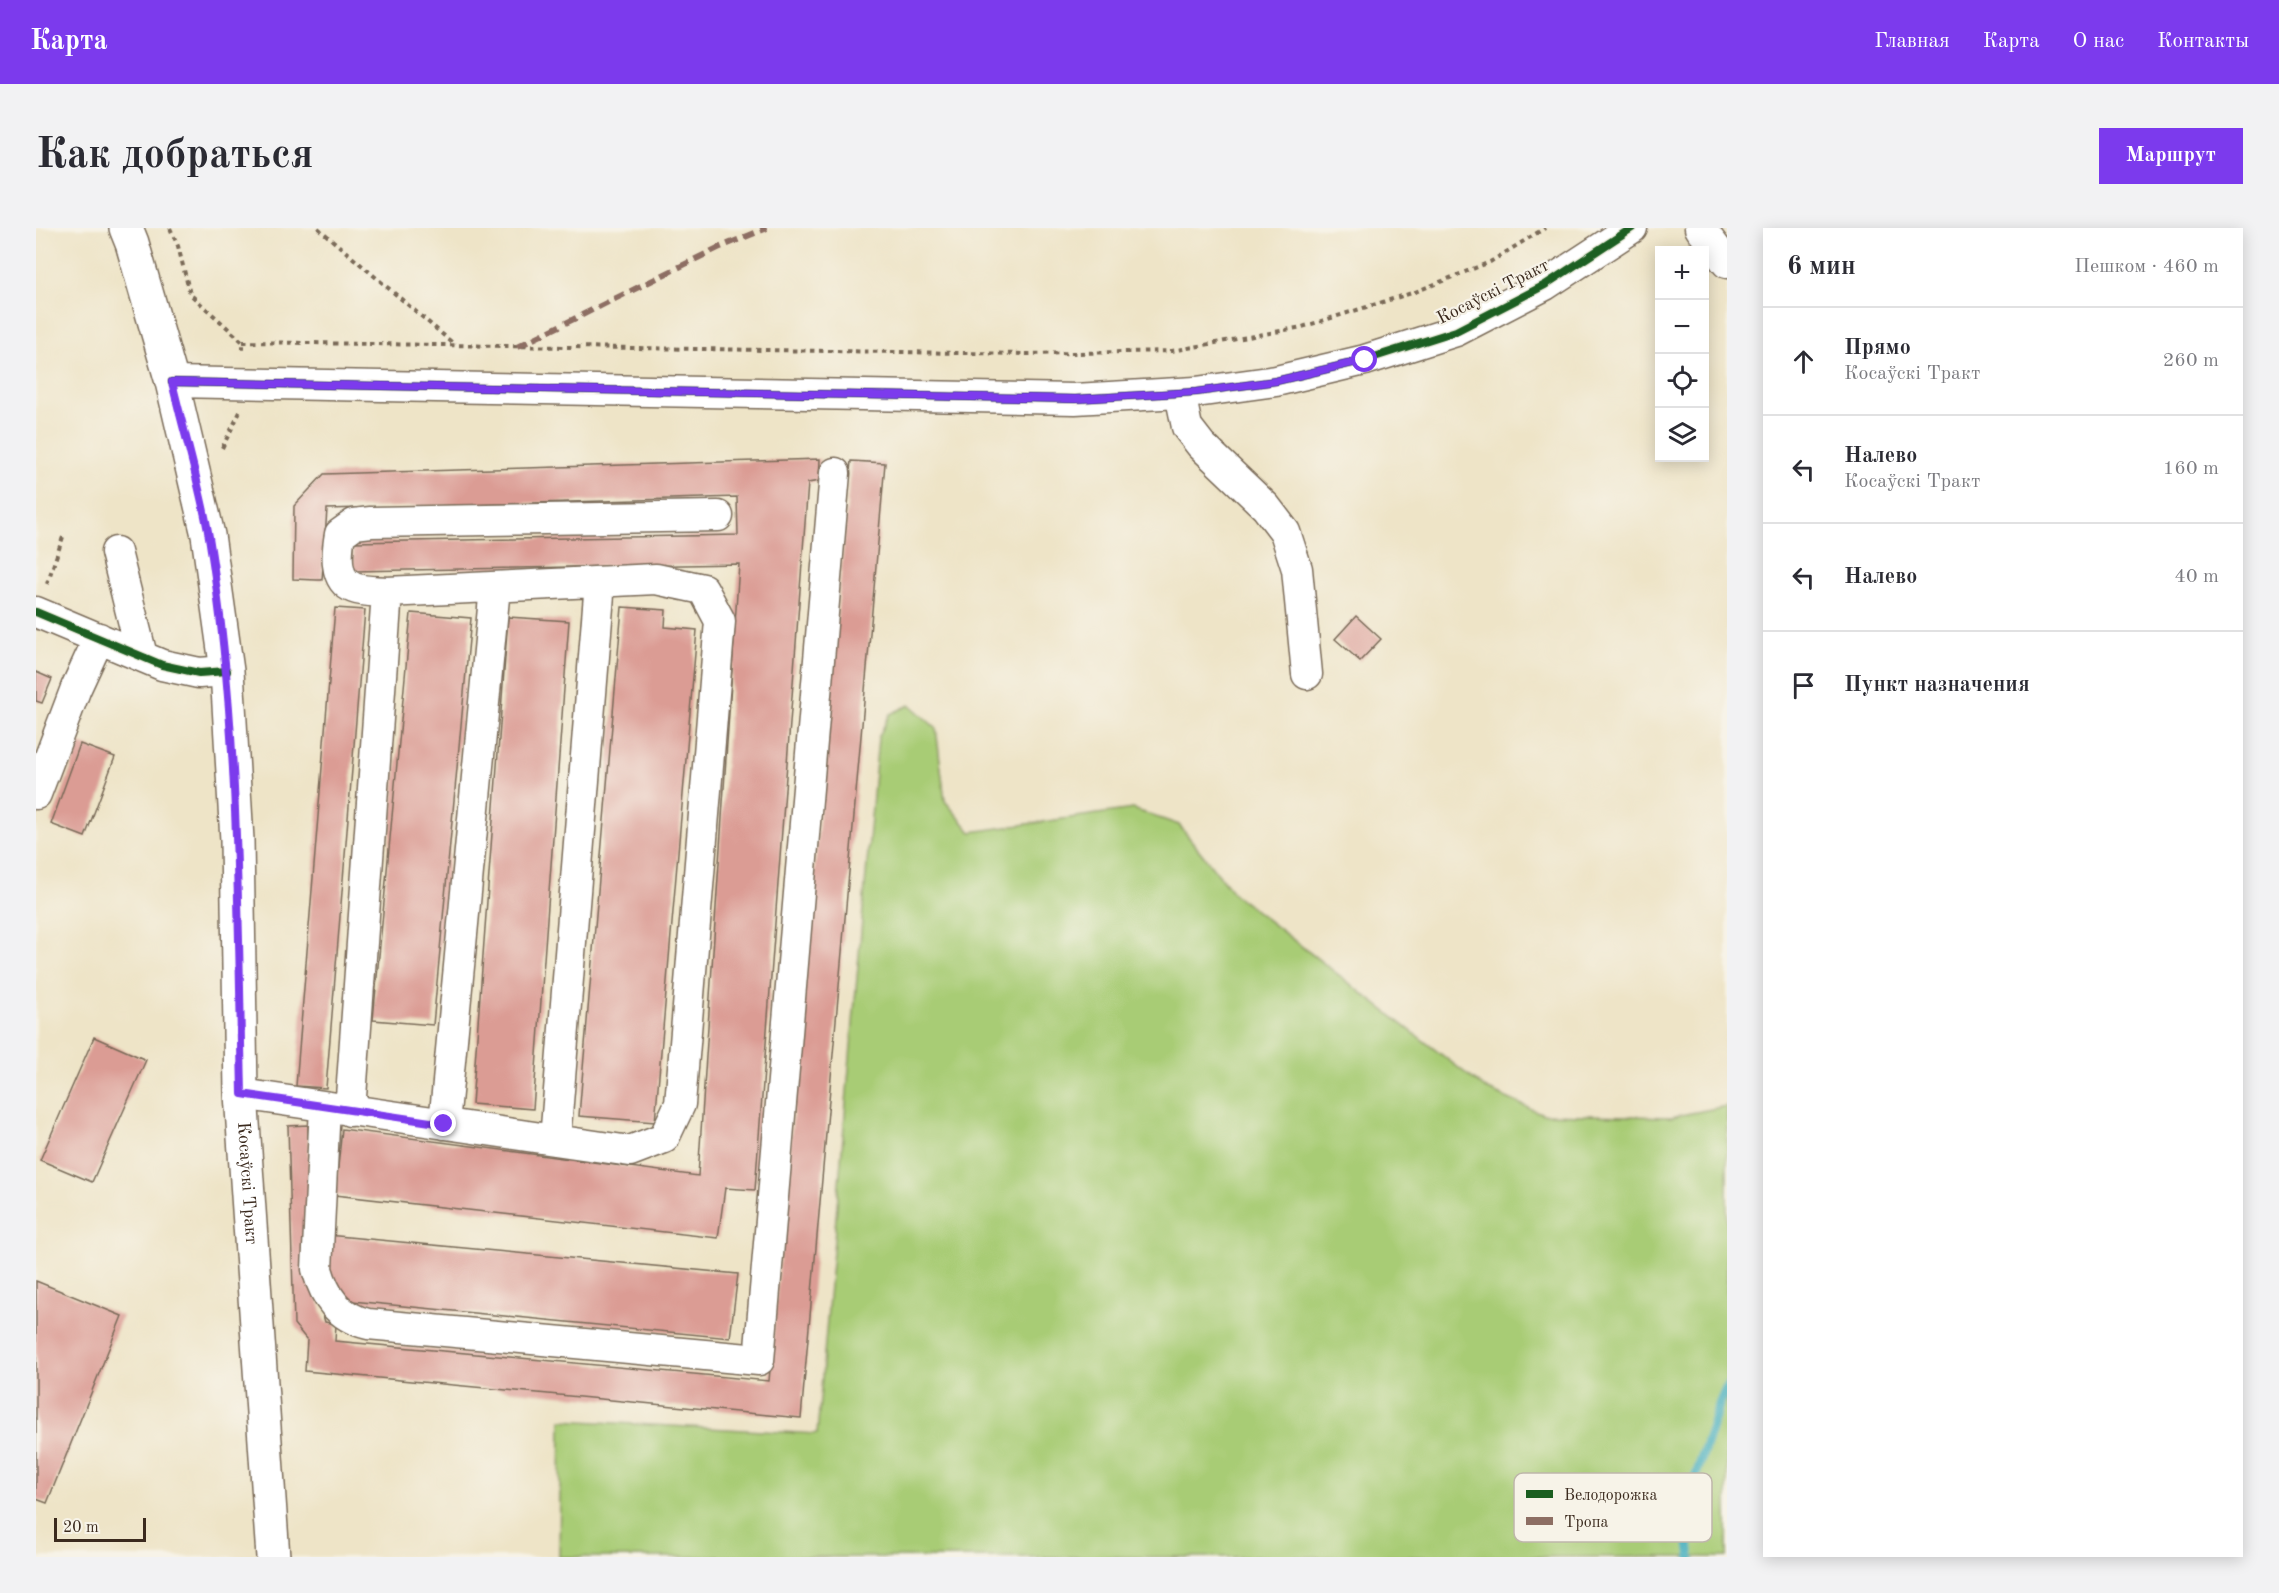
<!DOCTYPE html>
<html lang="ru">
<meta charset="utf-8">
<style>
:root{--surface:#fff;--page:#f2f2f3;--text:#2b2b33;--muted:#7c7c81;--line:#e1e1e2;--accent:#7c3aed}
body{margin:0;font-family:"Old Standard TT",serif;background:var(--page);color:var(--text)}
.controls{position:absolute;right:18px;top:18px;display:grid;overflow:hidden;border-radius:0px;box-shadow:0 3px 15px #0003}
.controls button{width:54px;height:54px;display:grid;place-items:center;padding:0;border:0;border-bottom:2px solid var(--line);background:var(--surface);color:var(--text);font:30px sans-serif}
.scale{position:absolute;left:18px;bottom:15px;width:92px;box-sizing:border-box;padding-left:6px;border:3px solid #3b2a1e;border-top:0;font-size:16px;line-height:21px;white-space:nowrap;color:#3b2a1e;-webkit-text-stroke:4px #f7f3e8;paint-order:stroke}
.stop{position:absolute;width:18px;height:18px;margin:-14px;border:4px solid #7c3aed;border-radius:50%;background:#fff}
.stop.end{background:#7c3aed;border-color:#fff;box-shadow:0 2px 6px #0008}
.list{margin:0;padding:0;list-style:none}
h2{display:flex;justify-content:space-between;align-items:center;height:78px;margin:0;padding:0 24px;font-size:26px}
h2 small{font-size:20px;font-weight:400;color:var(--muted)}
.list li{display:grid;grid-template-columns:39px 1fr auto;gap:18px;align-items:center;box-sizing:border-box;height:108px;padding:0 24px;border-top:2px solid var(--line)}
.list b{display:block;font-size:22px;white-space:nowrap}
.list p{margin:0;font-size:20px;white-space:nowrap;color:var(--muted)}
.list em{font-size:20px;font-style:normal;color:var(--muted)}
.icon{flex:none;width:33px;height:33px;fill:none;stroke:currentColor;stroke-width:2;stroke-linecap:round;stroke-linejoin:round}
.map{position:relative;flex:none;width:1691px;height:1329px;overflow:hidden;border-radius:0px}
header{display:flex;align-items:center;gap:36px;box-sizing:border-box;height:84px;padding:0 30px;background:var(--accent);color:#fff}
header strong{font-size:28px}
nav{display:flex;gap:33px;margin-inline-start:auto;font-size:21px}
.intro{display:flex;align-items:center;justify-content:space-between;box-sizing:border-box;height:144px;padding:0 36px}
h1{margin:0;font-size:42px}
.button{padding:15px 27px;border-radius:0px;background:var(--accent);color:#fff;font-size:21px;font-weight:700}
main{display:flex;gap:36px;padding:0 36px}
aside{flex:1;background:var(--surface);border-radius:0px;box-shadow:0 3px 15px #0003}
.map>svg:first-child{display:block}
</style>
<header>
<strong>Карта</strong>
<nav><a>Главная</a><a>Карта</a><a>О нас</a><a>Контакты</a></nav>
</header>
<div class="intro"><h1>Как добраться</h1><a class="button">Маршрут</a></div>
<main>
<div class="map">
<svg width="1691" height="1329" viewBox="0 0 1691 1329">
<rect width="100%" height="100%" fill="#f7f3e8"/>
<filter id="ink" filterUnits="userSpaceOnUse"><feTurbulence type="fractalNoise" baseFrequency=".0167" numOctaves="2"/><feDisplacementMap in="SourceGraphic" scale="12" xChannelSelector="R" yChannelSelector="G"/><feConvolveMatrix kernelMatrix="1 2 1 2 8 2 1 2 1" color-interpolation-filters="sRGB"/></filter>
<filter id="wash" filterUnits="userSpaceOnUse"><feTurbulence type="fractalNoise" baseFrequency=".008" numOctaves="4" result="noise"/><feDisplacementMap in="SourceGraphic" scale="24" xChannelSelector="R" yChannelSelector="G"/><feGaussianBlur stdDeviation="1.35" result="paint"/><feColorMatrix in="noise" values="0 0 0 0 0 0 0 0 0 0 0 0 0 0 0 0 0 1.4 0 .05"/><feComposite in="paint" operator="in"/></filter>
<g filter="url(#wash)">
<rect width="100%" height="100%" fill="#eee4c7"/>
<!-- green -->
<path fill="#a8cc75" stroke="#727b4a" stroke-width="1.5" d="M874 477 900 500 909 573 935 604 1097 581 1143 597 1198 666 1450 861 1507 886 1635 889 1691 878V1329H523L525 1192 781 1206 842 510 854 486Z"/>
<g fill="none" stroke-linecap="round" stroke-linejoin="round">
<!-- stream -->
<path stroke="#3eacbc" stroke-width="9" d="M1655 1329 1648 1284 1684 1174 1691 1158"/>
</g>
<g id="blocks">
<!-- building -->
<path fill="#db9c94" d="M784 231 783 253 772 255 719 962 689 960 682 1010 299 967 306 901 662 948 703 336 317 343 318 314 702 307 701 269 291 281 286 352H281L257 351 258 278 288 246Z
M815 233 849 235 765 1190 269 1143 271 1112 258 1096 252 898 272 897 275 1047 289 1094 300 1096 299 1113 733 1153Z
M586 379 630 382 629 399 661 402 619 894 543 888Z
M299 380 329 382 290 860 260 858Z
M375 385 435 390 397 797 337 792Z
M1320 388 1345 411 1324 433 1299 411Z
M472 389 533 393 497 881 436 876Z
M0 444 16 451 6 475 0 473Z
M44 516 79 529 49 609 15 596Z
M58 809 110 832 56 954 4 932Z
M291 1007 702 1046 694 1110 306 1072 288 1038Z
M0 1053 86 1088 11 1275 0 1271Z"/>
</g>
</g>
<g filter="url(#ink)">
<use href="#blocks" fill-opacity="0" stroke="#7a6b59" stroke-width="1.5"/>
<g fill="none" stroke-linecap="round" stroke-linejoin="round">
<!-- minor casing -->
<g stroke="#7a6b59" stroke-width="33">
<path id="minor" d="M1664 0 1691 35
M136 154 1039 171 1160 164 1240 153 1329 132 1420 103 1509 57 1596 0
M1144 165 1151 199 1165 217 1230 279 1249 304 1261 341 1271 446
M80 324 106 428
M351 364C341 363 328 364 318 360 297 352 301 323 304 306L318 296 335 294 682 288
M0 384 126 437 163 445 191 443
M0 566 40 460 63 410
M205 866 594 923 628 910 644 876 684 393 667 361 620 351 351 364 314 883
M289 879 281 1041C289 1069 302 1089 332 1096L723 1132 799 245
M408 896 459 359
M519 912 564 354"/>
</g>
<!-- major casing -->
<g stroke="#7a6b59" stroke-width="36">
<g id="major">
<path id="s1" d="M90 0 96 15 136 154 172 307 191 443 201 612 205 866 237 1329"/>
</g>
</g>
<!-- path -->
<path stroke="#7a6b59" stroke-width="4" stroke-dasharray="4.5 4.5" stroke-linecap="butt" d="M134 0 142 18 154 66 207 114V126
M282 0 419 117
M207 114 991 126 1136 123 1266 99 1379 64 1454 34 1509 0
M186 220 204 184
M11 356 27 309"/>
<!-- minor -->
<use href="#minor" stroke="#fff" stroke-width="30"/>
<!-- major -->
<use href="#major" stroke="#fff" stroke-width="33"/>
<!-- quiet -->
<path stroke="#8d6e63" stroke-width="6" stroke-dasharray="12 6" stroke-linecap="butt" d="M481 119 682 20 731 0"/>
<!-- cycleway casing -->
<g stroke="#f7f3e8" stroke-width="11">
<path id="cycleway" d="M136 154 1039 171 1160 164 1240 153 1329 132 1420 103 1509 57 1596 0
M0 384 126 437 163 445 191 443"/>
</g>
<!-- cycleway -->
<use href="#cycleway" stroke="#1b5e20" stroke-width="8"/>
</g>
</g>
<g fill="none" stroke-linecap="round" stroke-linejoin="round" filter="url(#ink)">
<!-- route -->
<path stroke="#7c3aed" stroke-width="8" d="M408 896 206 866C202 680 203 493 173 309 164 257 148 205 136 154L1040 171 1160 164 1240 153 1329 132"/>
</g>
<g text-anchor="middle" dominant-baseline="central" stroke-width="4.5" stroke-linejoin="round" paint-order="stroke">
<!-- street labels -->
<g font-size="18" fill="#3b2a1e" stroke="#f7f3e8">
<text transform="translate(1457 64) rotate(-27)">Косаўскі Тракт</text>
<text stroke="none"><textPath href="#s1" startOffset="968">Косаўскі Тракт</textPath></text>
</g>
</g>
<!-- legend -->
<rect x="1478" y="1245" width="198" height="69" rx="9" fill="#f7f3e8" stroke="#bfb7ab" stroke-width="1.5"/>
<rect x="1490" y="1262" width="27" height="8" fill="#1b5e20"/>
<rect x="1490" y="1289" width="27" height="8" fill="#8d6e63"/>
<g font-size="16" fill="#3b2a1e">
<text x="1528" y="1272">Велодорожка</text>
<text x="1528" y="1299">Тропа</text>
</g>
</svg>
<div class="controls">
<button>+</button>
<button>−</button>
<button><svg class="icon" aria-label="locate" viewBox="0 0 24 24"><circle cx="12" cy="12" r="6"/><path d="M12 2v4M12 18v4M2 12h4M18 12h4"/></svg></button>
<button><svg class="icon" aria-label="layers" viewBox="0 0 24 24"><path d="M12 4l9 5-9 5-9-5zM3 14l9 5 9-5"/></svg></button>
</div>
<div class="scale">20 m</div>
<div class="stop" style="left:1329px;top:132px"></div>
<div class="stop end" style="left:408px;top:896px"></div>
</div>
<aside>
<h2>6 мин<small>Пешком · 460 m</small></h2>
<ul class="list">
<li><svg class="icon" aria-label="ahead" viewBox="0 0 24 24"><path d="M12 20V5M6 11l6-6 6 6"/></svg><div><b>Прямо</b><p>Косаўскі Тракт</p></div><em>260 m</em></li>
<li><svg class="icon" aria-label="left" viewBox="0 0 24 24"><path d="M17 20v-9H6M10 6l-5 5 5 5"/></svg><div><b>Налево</b><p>Косаўскі Тракт</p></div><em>160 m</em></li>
<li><svg class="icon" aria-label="left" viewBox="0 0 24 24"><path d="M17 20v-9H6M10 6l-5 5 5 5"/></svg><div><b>Налево</b></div><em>40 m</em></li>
<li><svg class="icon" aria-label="arrive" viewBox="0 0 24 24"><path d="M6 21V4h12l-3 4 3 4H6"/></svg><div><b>Пункт назначения</b></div></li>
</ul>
</aside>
</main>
